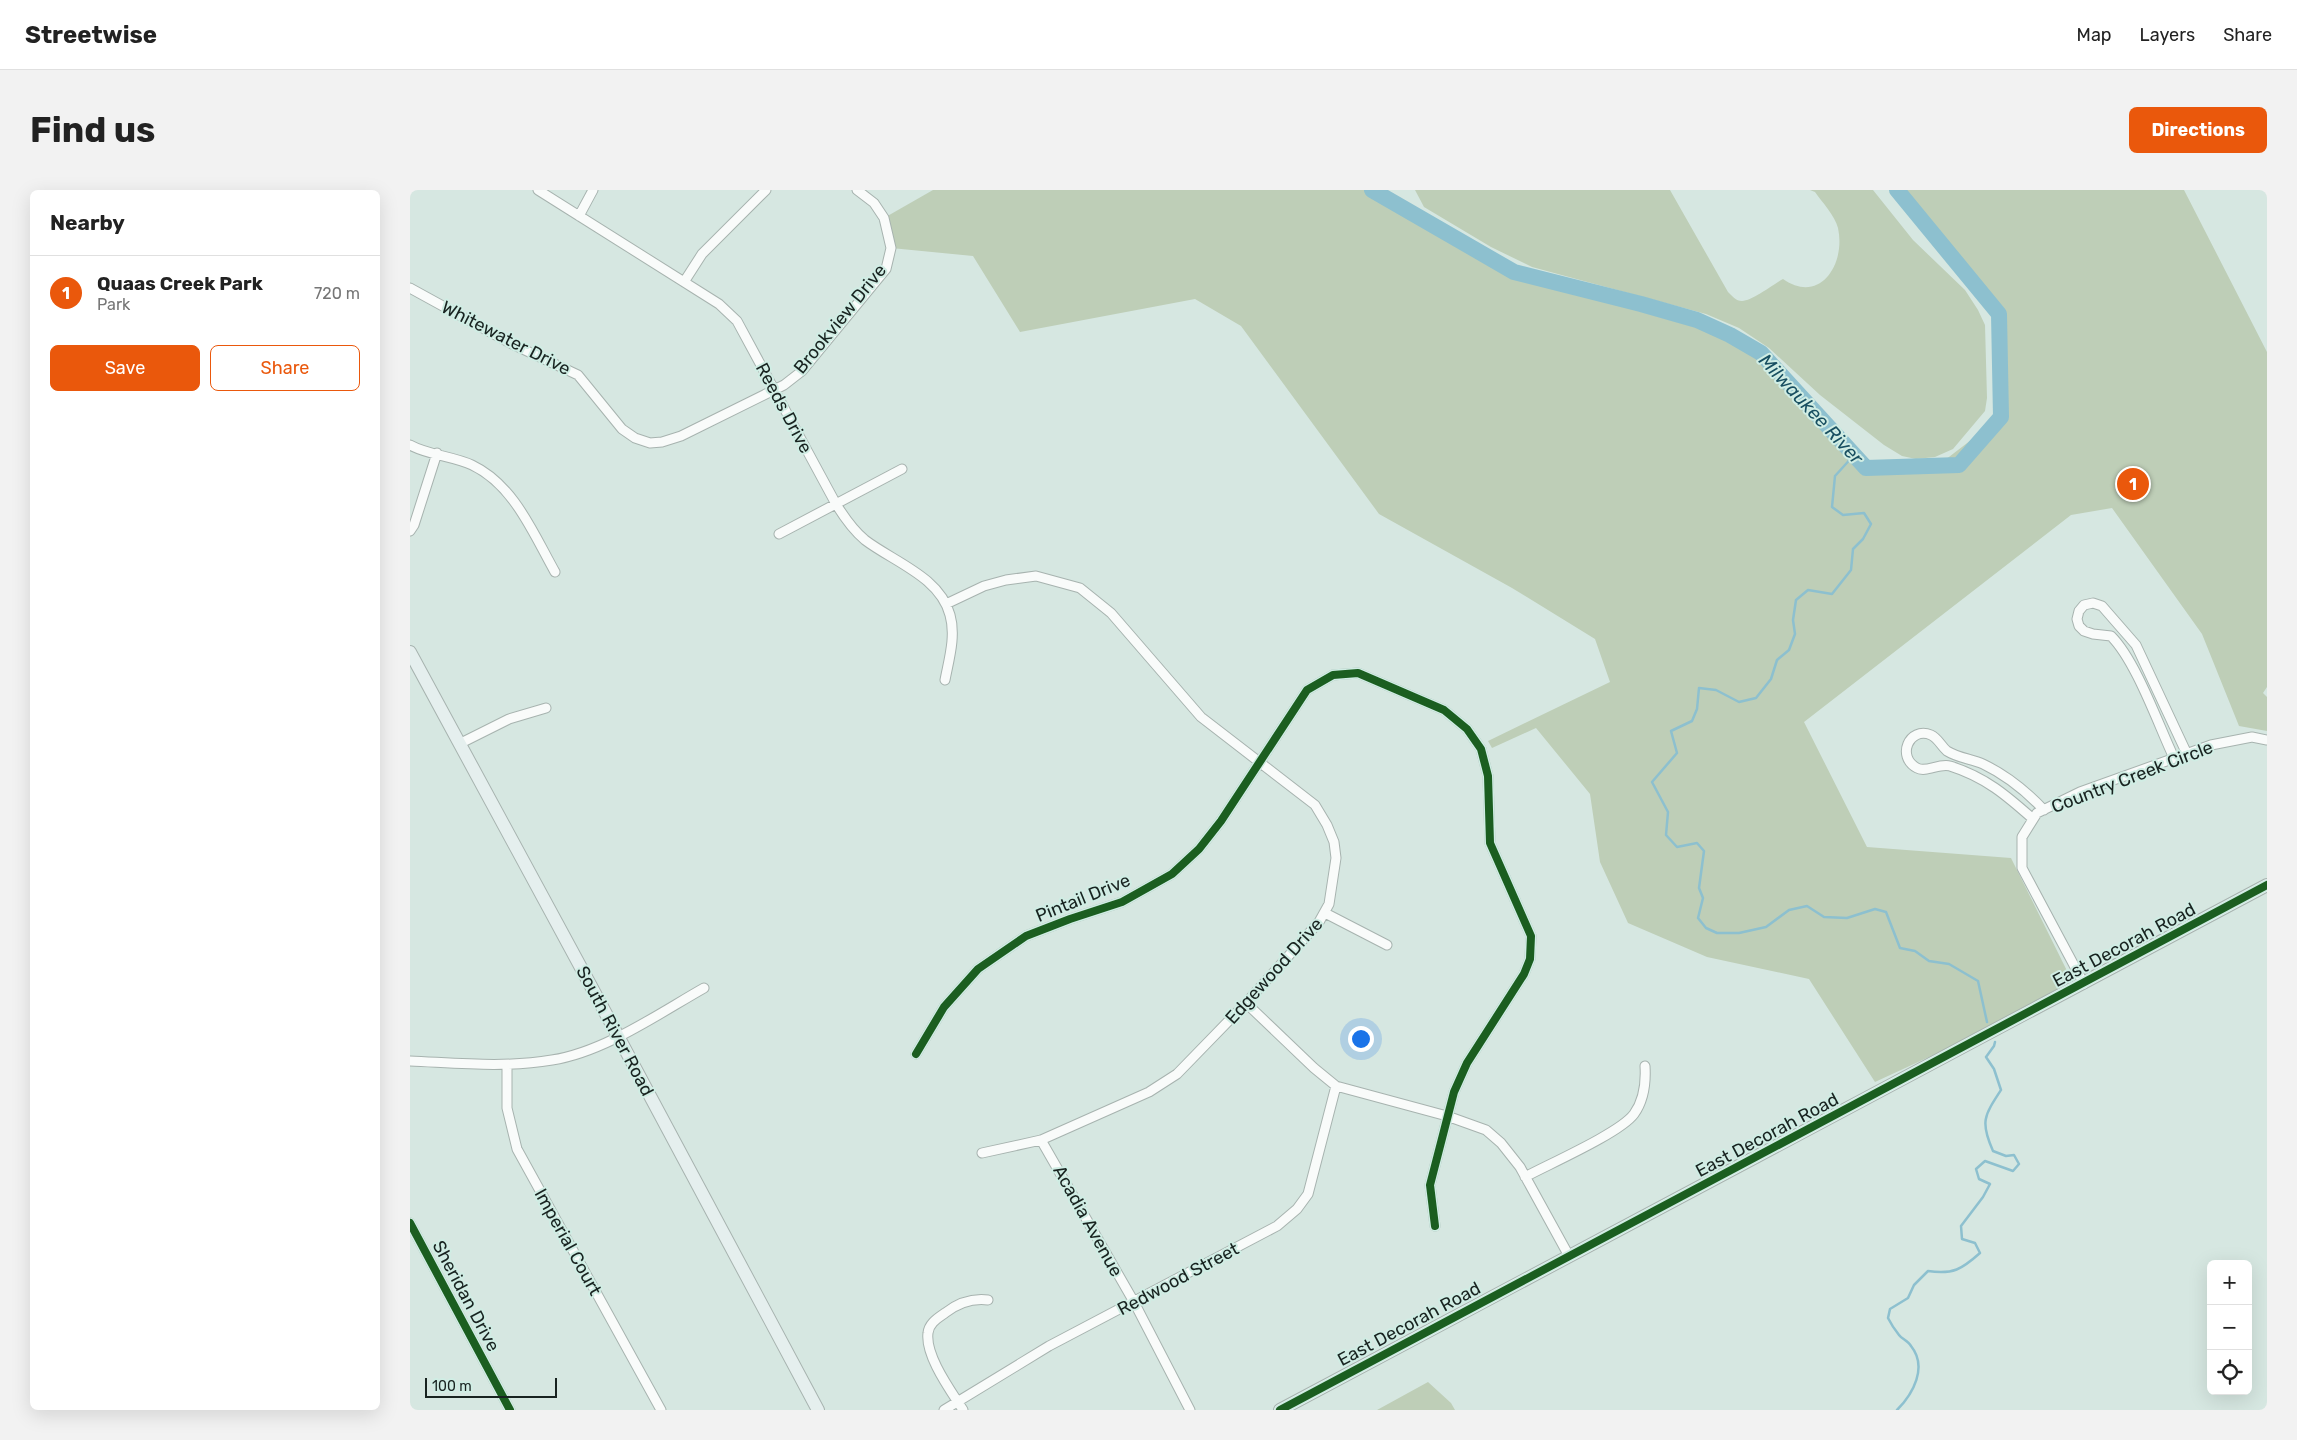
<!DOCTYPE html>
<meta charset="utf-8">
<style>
:root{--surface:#fff;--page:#f2f2f2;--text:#222;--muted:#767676;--line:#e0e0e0;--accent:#ea580c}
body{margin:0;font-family:Rubik,sans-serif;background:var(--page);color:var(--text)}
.controls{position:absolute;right:15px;bottom:15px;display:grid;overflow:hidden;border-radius:8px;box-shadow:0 5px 20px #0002}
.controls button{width:45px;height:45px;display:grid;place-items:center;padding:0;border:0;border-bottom:1px solid var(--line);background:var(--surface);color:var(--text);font:25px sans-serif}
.scale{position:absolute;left:15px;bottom:12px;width:132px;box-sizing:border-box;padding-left:5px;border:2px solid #182320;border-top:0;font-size:14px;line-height:18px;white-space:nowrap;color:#182320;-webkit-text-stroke:4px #d0ede4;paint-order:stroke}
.you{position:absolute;left:950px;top:848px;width:18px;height:18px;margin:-12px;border:4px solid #fff;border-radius:50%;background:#1a73e8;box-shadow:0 0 0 8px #1a73e833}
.badge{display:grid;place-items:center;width:32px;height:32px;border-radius:50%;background:var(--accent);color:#fff;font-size:16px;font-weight:700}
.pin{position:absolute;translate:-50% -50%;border:2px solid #fff;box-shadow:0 1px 5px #0006}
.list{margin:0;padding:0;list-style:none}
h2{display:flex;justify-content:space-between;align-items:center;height:65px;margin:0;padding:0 20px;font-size:21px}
h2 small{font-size:16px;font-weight:400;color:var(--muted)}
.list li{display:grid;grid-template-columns:32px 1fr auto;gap:15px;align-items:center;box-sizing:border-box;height:75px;padding:0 20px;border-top:1px solid var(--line)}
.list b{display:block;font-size:19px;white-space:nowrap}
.list p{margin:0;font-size:16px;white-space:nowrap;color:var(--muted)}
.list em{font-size:16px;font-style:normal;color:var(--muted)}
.actions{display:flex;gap:10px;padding:15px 20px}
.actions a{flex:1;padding:11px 0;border:1px solid var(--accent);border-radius:8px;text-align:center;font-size:18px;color:var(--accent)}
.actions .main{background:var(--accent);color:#fff}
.icon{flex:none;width:28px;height:28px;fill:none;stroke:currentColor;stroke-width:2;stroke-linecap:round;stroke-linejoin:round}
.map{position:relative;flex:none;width:1857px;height:1220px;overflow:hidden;border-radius:8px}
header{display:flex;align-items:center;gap:30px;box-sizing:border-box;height:70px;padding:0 25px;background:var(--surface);border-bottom:1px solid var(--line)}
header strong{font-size:24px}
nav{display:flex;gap:28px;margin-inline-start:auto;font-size:18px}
.intro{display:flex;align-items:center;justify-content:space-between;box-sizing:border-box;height:120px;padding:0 30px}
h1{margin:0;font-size:35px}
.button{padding:12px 22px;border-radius:8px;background:var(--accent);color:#fff;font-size:18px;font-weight:700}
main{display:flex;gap:30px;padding:0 30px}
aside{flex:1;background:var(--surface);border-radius:8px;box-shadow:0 5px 20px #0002}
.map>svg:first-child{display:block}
</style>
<header>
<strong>Streetwise</strong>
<nav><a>Map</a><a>Layers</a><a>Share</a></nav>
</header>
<div class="intro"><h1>Find us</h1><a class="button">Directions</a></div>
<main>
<aside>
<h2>Nearby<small></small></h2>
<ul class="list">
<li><span class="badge">1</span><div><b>Quaas Creek Park</b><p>Park</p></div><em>720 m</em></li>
</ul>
<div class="actions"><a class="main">Save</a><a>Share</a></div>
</aside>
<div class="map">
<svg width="1857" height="1220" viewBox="0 0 1857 1220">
<rect width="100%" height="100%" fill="#d6e7e1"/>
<!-- green -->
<path fill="#beceb7" d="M523 0H962L1104 82 1231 114 1287 130 1320 145 1351 163 1456 278 1535 270 1591 227 1589 124 1487 0H1774L1857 162V497L1853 503 1857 507V541L1829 536 1792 444 1702 318 1661 325 1394 532 1457 657 1601 668 1666 799 1465 892 1399 789 1297 767 1218 733 1190 672 1180 604 1126 538 1082 558 1078 551 1200 492 1185 449 1102 398 969 324 831 136 785 109 610 142 563 66 481 58 474 28Z
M1005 0H1260L1318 102C1322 106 1326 111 1332 111 1342 111 1364 94 1373 89 1410 115 1436 74 1428 38 1425 26 1412 12 1405 2L1400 0H1463L1503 50 1555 100 1568 120 1575 135 1577 208 1575 221 1543 259 1525 267 1506 269 1492 266 1474 255 1410 205 1359 158 1329 138 1296 124 1122 77 1081 57 1014 17Z
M1018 1192 1041 1213 1045 1220H967Z"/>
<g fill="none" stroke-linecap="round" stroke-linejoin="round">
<!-- stream -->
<path stroke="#8dc0cf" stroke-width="2.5" d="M1444 265 1425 286 1422 317 1433 325 1454 323 1461 334 1453 349 1443 359 1441 380 1422 404 1398 400 1386 410 1383 430 1385 444 1379 460 1367 470 1361 489 1346 508 1329 512 1306 500 1289 498 1287 519 1282 531 1261 541 1267 563 1242 592 1258 622 1256 645 1267 657 1287 653 1294 661 1289 698 1293 708 1288 728 1296 738 1307 743H1329L1356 737 1379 720 1397 716 1414 727 1437 728 1465 719 1476 722 1490 758 1505 761 1519 771 1539 774 1568 791 1577 832
M1487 1220C1503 1204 1518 1177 1501 1156 1498 1151 1492 1149 1489 1145 1485 1140 1481 1134 1478 1128L1480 1119 1498 1108 1504 1095 1518 1081C1543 1085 1552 1079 1570 1063L1565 1053 1552 1049 1551 1036 1573 1007 1580 994 1569 989 1566 979 1575 971 1603 981 1609 974 1604 965 1596 966 1583 961C1570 932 1574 926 1591 900L1584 879 1576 867 1584 856 1585 852"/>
<!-- river -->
<path stroke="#8dc0cf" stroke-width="16" d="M962 0 1104 82 1231 114 1287 130 1320 145 1351 163 1456 278 1549 275 1591 227 1589 124 1487 0"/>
<!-- street casing -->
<g stroke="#a7b3af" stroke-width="11">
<path id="street" d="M128 0 309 114 327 131 426 314C434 327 443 340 455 350 484 372 530 387 540 425 546 446 539 469 535 490
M169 26 183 0
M274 92 292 64 356 0
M0 98 102 154 168 185 212 239 225 248 240 253 252 252 271 246 374 195 392 181 476 79 481 58 474 28 464 13 447 0
M0 255C18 265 42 266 62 275 104 295 123 343 145 382
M0 341 4 335 27 263
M369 344 492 279
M536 414 574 396 596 390 626 386 670 398 701 423 791 527 905 615 917 635 924 652 926 668 919 714 909 732 836 813 767 884 739 902 631 950 572 963
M49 554 99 529 136 518
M1764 568C1748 534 1726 471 1701 446L1683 444 1674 441 1669 436 1667 429 1669 421 1674 415 1683 413 1692 416 1726 455 1777 564
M1623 629C1596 605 1575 587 1540 576 1529 573 1516 583 1507 578 1486 567 1499 536 1521 545 1528 548 1531 556 1537 561 1548 568 1562 569 1573 574 1596 585 1616 601 1634 620
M915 723 977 755
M1674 794 1612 678V647L1627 623 1670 602 1801 555 1842 547 1857 550
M836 813 904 878 926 896 1037 926 1076 940 1091 953 1110 977 1159 1066
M506 864 534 817 568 779 616 746 660 729 712 712 762 684 789 659 811 631 897 500 923 485 948 483 1034 520 1057 539 1071 559 1078 586 1080 653 1121 746 1120 769 1114 784 1057 873 1044 902 1020 995 1025 1036
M0 871C47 873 95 878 142 870 194 862 248 824 294 798
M97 875V918L107 959 251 1220
M631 950 724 1112 780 1220
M1115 987C1139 974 1210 943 1224 924 1234 910 1236 892 1235 876
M0 1033 100 1220
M534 1220 639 1156 867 1036 887 1019 898 1004 926 896
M553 1220C541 1201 515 1166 518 1143 519 1133 528 1128 535 1123 548 1113 562 1108 578 1110"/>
</g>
<!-- secondary casing -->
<g stroke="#a7b3af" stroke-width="14">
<path id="secondary" d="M0 462 208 846 408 1220
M870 1220 1857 695"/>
</g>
<!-- street -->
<use href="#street" stroke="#f9fbfa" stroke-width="9"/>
<!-- secondary -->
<use href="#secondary" stroke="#e5efee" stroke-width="12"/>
<!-- cycleway casing -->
<g stroke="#d0ede4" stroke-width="11">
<path id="cycleway" d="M506 864 534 817 568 779 616 746 660 729 712 712 762 684 789 659 811 631 897 500 923 485 948 483 1034 520 1057 539 1071 559 1078 586 1080 653 1121 746 1120 769 1114 784 1057 873 1044 902 1020 995 1025 1036
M0 1033 100 1220
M870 1220 1857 695"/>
</g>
<!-- cycleway -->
<use href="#cycleway" stroke="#1b5e20" stroke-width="8"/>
</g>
<g text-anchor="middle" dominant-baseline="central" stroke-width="4" stroke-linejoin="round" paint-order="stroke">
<!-- street labels -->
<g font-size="18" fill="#182320" stroke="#d0ede4">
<text transform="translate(430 129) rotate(-51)">Brookview Drive</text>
<text transform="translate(96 148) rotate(27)">Whitewater Drive</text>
<text transform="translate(374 218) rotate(62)">Reeds Drive</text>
<text transform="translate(1722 587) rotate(-21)">Country Creek Circle</text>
<text transform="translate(673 708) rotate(-22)">Pintail Drive</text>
<text transform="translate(1714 755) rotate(-28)">East Decorah Road</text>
<text transform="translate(864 781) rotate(-48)">Edgewood Drive</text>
<text transform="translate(205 841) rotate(62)">South River Road</text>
<text transform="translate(1357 945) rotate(-28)">East Decorah Road</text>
<text transform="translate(678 1031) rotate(61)">Acadia Avenue</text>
<text transform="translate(158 1052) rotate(61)">Imperial Court</text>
<text transform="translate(768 1089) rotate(-28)">Redwood Street</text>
<text transform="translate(56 1106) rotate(62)">Sheridan Drive</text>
<text transform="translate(999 1134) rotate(-28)">East Decorah Road</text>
</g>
<!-- water labels -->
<g font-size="19" font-style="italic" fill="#184f61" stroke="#d0ede4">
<text transform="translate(1401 219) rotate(47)">Milwaukee River</text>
</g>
</g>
</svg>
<div class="controls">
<button>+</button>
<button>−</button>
<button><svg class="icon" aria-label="locate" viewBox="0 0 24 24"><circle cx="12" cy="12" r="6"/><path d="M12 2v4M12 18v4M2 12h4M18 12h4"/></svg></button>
</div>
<div class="scale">100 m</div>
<div class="you"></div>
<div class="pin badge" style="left:1723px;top:294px">1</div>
</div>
</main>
